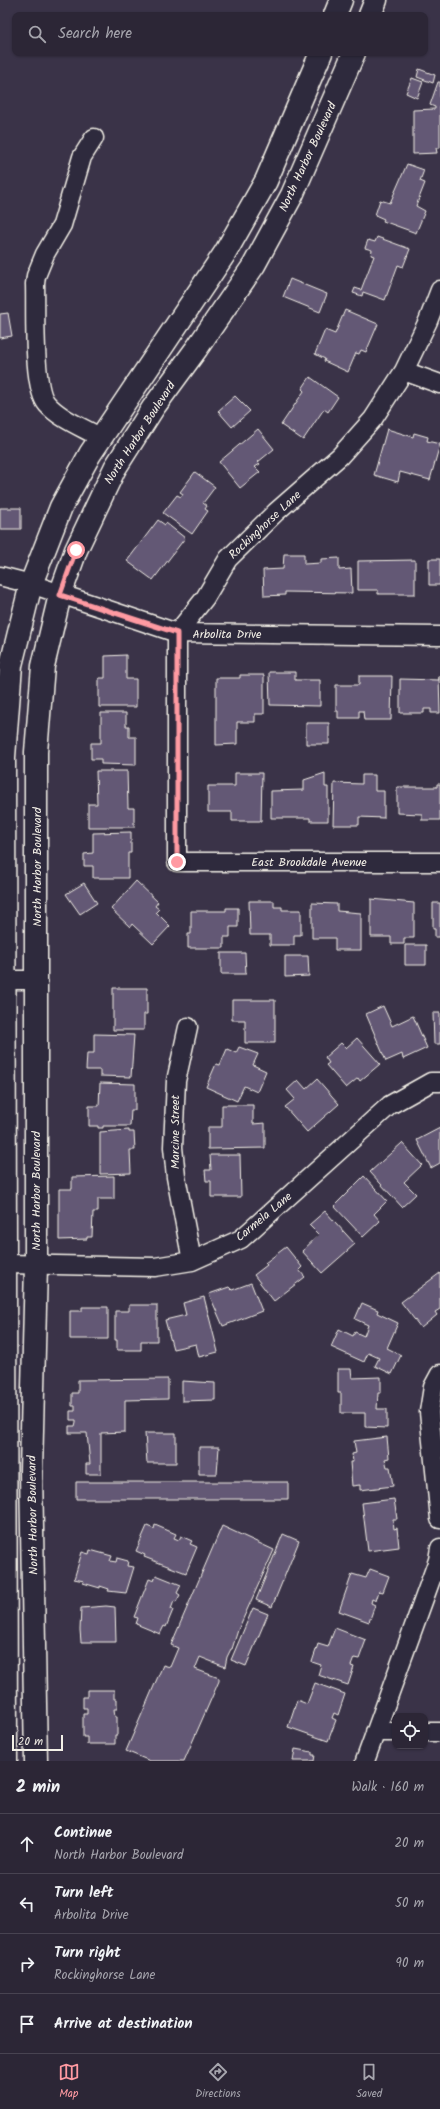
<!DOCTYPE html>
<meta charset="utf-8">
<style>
:root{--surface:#2c2636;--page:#383242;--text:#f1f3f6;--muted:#a6a5ad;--line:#484351;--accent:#ff9aa2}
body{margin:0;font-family:Kalam,sans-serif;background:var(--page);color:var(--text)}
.controls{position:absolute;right:12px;bottom:12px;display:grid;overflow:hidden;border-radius:8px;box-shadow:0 1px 3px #0004}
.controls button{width:36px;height:36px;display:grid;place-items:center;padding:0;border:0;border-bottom:1px solid var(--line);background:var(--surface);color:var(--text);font:20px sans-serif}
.scale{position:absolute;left:12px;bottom:10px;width:51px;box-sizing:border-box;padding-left:4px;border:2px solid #f4f1e8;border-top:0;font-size:11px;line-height:14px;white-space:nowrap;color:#f4f1e8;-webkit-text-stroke:3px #2f2a3d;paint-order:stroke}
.stop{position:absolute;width:12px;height:12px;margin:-9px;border:3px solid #ff9aa2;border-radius:50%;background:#fff}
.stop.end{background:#ff9aa2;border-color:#fff;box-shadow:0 1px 4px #0008}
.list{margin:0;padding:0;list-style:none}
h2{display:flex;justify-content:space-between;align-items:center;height:52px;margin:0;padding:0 16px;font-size:17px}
h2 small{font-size:13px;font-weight:400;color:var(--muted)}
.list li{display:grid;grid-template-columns:26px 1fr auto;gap:12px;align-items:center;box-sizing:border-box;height:60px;padding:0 16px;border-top:1px solid var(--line)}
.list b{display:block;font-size:15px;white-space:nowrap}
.list p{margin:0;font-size:13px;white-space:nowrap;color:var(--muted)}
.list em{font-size:13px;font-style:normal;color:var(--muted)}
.icon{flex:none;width:22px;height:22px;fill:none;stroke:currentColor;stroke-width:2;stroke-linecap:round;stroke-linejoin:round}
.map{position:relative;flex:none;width:440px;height:1761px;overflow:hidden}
.search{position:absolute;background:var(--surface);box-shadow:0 1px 3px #0004;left:12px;right:12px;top:12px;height:44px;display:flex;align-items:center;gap:10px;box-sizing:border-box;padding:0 14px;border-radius:8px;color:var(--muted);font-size:15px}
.sheet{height:292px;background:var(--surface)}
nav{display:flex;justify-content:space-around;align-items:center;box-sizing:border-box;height:56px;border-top:1px solid var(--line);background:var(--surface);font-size:11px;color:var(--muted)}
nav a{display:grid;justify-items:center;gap:2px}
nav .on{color:var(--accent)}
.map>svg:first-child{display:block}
</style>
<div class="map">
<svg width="440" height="1761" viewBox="0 0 440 1761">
<rect width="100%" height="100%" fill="#3a3348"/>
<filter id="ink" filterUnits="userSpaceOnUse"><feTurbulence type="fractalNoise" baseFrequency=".025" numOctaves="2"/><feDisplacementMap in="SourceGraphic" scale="8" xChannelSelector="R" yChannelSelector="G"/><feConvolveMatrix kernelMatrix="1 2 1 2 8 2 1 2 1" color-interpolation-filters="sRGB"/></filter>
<g filter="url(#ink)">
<!-- building -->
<path fill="#645875" stroke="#f4f1e8" d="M419 69 435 75 433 83 417 77Z
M412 78 423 82 417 98 406 93Z
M438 82H440V148H436L437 153 413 154V110L435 109V107L430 105Z
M407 164 424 170 420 181 425 183 416 206 425 211 416 233 383 221 384 219 375 215 380 200 390 203Z
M377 237 410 249 403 267 398 265 385 300 363 292 362 296 353 293 355 288 361 290 374 256 371 255 372 250 365 248 368 240 375 242Z
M290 279 327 294 320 312 283 297Z
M345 310 378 324 366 352 361 350 359 354 356 353 348 372 324 361 325 359 315 354 325 330 335 334Z
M8 313 12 336 0 338V314Z
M310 377 338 397 328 412 324 409 303 440 281 425 304 391 302 389Z
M235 396 250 411 232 427 218 411Z
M258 429 274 449 258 462 260 464 255 467 260 472 240 488 219 462Z
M387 429 413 437 414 433 428 437 427 441 440 444 430 480 400 472 398 482 374 475Z
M195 472 215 487 203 503 207 506 205 509 208 511 192 534 163 513 177 495 181 497 183 494 180 492Z
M0 508H21V529H0Z
M158 520 165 525 166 523 185 538 153 580 127 561Z
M284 554H304V564L321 563V559L339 558V570L351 569 352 593 285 592V595L264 596 263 570 283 569Z
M429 559H440V585H429Z
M415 560V594H378V590H358V561Z
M126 655V679H136V707H99V678H105V656Z
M269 672H295V680H320V706L270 705Z
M240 675H264V714H255V722H237V744L216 745V678H240Z
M359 676H392L391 720H364L363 711H359V718H338V711H336V685H359Z
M439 676 440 713H431V709H424V713H400V679L439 680Z
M101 713H126V726H129V737H136V765L101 764V759H91V743H101Z
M306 723H329V744H306Z
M96 771H127L128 808H134V827H88V804H97Z
M235 773H262L261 821H232V812H208V786H235Z
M325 773V787H328V821H310V818H271V791L304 790V780Z
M362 775H375V791H384V818L359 817V825H333L334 783 362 784Z
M437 784H440V820H422V814L397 813V787H437Z
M131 832V853H128V878H93V866H84V854L93 853V833Z
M136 881 158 902 155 906 159 909 156 912 170 926 153 944 132 924 130 927 111 909Z
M84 883 97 903 80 914 66 894Z
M371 899 414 903V938H404V944H391V937H371Z
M249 901H274V907H282V910H301V935H294V945H270V935H250Z
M312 903 337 904V911L361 913V950H335V938H312Z
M433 903H440V937H435V929H433Z
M226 908H238V927H230V937H224V948H188V934H191V911H226Z
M405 945H426V965H405Z
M221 953H245L246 974H221Z
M285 956H308L309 976 285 977Z
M113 988H147V1014H144V1030H113Z
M232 1000H275V1043H245V1020H232Z
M383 1006 392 1026 413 1016 427 1048 403 1059 402 1054 386 1061 366 1014Z
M433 1013H440V1044H434Z
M94 1034 134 1035 131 1077 100 1076V1070H86L87 1053H94Z
M357 1038 380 1064 360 1081 358 1078 346 1088 326 1065 329 1063 325 1057 341 1043 346 1048Z
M239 1047 258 1054 253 1065 266 1071 257 1092 244 1086 237 1101 206 1087 216 1064 220 1065 227 1049 236 1053Z
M317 1079 339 1104 307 1132 285 1107 295 1099 287 1090 298 1080 306 1089Z
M100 1083 135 1084V1110H131L130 1126H103V1128H98V1126H89V1106H99Z
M222 1105H253V1124L265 1123V1148L208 1149V1127H222Z
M440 1128V1163L431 1168 417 1140Z
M129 1130V1132H134L135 1150H130L131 1173 100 1174V1132Z
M402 1143 422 1165 404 1182 416 1194 402 1207 370 1172Z
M210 1155H240L241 1197H211V1181H206L205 1170H211Z
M114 1176V1199H98V1212H93L92 1237H87V1239L59 1240V1189H72V1177Z
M364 1176 387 1201 374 1214 380 1221 363 1237 334 1206Z
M325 1211 355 1244 322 1273 302 1251 319 1235 309 1225Z
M286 1247 302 1267 299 1270 305 1277 274 1301 254 1275 267 1265 265 1263Z
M440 1273V1309L435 1312 437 1315 421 1328 401 1302Z
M251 1283 262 1311 223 1326 209 1294 229 1287 232 1290Z
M204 1297 218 1352 199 1357 196 1344 173 1349 165 1320 186 1315 183 1303Z
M362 1303 378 1310 377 1313 398 1323 387 1348 401 1355 392 1374 375 1366 379 1358 368 1353 364 1362 331 1347 339 1329 353 1336 355 1332 364 1336 368 1325 355 1319Z
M129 1305H157V1341H141V1350H117V1340H115V1311H129Z
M82 1307H108V1339H70V1311H82Z
M338 1369H351L352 1378 381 1377V1393H378L377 1409H387V1428L365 1427V1413H341V1393H338Z
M168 1379V1399L125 1400V1432L101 1433V1474H86V1464H90L87 1433H69V1426H75L76 1422V1420H70V1411H75V1406H72V1393H78V1380Z
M182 1381 215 1383V1400L182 1401Z
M145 1433H176V1463H147Z
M387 1437 389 1458 385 1459 387 1467H390L393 1486 360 1490V1485L352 1486 350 1462H353L352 1454 356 1453 354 1441Z
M199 1447H219L217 1474H199Z
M76 1482H288V1499H76Z
M394 1499 397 1519H393L394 1529 397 1528 399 1547 368 1551 362 1503Z
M155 1525 176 1534 174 1538 179 1540 181 1536 192 1541 190 1544 197 1547 186 1573 144 1557 145 1555 136 1551 147 1526 154 1529Z
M222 1526 274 1550 238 1630 232 1649H231L227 1657 225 1667 200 1657 195 1669 219 1678V1681L184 1761H150L126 1751 163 1665 170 1667 178 1648 171 1645Z
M283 1534 299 1541 272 1607 256 1600Z
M90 1550 112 1556 110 1561 116 1562 117 1558 128 1561 127 1566 134 1567 126 1593 108 1591 109 1589 100 1586V1588L83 1583 84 1581 74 1579 82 1552 89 1554Z
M370 1569 389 1576 383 1592 379 1591 376 1601 372 1599 371 1603 375 1605 369 1622 339 1611 352 1574 366 1578Z
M156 1575 181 1585 177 1593 180 1595 176 1602 174 1601 171 1609 173 1610 166 1627 164 1626 160 1634 136 1624 138 1618 134 1617 149 1579 154 1581Z
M106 1606 115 1607 116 1642H81L80 1630 81 1608Z
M253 1608 268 1614 246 1666 231 1660Z
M335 1628 366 1640 359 1659 354 1658 351 1666 354 1667 348 1685 318 1675 321 1665 312 1662 318 1644 328 1647Z
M315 1683 345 1694 338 1715 334 1713 332 1718 336 1720 328 1741 288 1727 297 1700 307 1704Z
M87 1690H114V1699H117V1709H114L115 1717H117V1735H115V1744H87V1737H83V1714H87V1708H83V1697H87Z
M295 1749 312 1752V1755H315L314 1761H293Z"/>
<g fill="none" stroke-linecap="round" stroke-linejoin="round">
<!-- minor casing -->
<g stroke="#f4f1e8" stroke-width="21">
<path id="minor" d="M94 138 82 157 62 225 45 254 36 276 35 284C36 309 32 388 47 404 60 419 84 428 101 438
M440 290 428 321 404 371 373 419 340 456 276 512 228 559 205 598 177 633V862H440
M404 371 440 384
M0 576 31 584 177 633 440 636
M0 980H37
M188 1027 176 1081 173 1147 176 1177 192 1261
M6 1264 155 1267 192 1261 241 1239 390 1105 431 1082H440
M440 1374 433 1387 429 1412 440 1519
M375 1732H395
M425 1732H440
M365 1761 438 1560 440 1548"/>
</g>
<!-- primary casing -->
<g stroke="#f4f1e8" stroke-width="25">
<path id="primary" d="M335 15 341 0
M370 15 376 0
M6 1761 4 757 11 665 31 584 61 507 90 454 225 253 266 181 321 53
M36 1761 31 1471 36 1265V752L43 666 60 595 76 550 115 468 153 408 197 348 254 265 292 195 354 53"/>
</g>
<!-- minor -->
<use href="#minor" stroke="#2f2a3d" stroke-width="18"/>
<!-- primary -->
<use href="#primary" stroke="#2f2a3d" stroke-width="22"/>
</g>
</g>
<g fill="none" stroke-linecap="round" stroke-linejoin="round" filter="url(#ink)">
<!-- route -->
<path stroke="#ff9aa2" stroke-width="5" d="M76 550 60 595 177 633V862"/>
</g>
<g text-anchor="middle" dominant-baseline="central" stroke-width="3" stroke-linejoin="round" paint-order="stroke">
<!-- street labels -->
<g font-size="12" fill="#f4f1e8" stroke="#2f2a3d">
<text transform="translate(308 157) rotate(-65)">North Harbor Boulevard</text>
<text transform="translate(140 433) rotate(-57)">North Harbor Boulevard</text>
<text transform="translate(265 525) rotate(-43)">Rockinghorse Lane</text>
<text x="227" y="634">Arbolita Drive</text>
<text x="309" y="862">East Brookdale Avenue</text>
<text transform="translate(37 867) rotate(-90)">North Harbor Boulevard</text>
<text transform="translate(175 1132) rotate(-90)">Marcine Street</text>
<text transform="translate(36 1191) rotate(-90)">North Harbor Boulevard</text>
<text transform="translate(264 1217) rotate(-40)">Carmela Lane</text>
<text transform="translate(33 1515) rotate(-91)">North Harbor Boulevard</text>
</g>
</g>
</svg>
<div class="controls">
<button><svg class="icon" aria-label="locate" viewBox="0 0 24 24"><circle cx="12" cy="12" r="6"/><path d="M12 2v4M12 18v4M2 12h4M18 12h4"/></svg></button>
</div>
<div class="scale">20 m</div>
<div class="stop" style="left:76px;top:550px"></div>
<div class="stop end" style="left:177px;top:862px"></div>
<div class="search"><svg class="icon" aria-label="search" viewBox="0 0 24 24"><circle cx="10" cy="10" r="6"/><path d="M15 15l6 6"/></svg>Search here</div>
</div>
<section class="sheet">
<h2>2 min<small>Walk · 160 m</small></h2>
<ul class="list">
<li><svg class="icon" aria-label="ahead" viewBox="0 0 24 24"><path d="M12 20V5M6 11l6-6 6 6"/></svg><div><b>Continue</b><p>North Harbor Boulevard</p></div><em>20 m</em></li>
<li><svg class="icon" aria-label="left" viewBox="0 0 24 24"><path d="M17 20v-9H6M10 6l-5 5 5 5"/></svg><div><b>Turn left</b><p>Arbolita Drive</p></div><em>50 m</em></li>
<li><svg class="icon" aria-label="right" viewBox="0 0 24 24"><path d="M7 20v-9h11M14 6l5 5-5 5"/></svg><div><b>Turn right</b><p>Rockinghorse Lane</p></div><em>90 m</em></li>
<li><svg class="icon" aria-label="arrive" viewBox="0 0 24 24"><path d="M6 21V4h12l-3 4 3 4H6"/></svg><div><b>Arrive at destination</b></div></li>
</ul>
</section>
<nav>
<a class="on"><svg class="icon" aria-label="map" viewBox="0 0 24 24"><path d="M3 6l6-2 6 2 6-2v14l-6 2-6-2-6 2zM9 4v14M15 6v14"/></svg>Map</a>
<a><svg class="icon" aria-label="directions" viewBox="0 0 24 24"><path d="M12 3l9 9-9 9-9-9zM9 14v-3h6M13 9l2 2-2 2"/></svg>Directions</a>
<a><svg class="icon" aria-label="saved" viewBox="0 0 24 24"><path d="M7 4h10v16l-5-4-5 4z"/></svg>Saved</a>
</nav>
